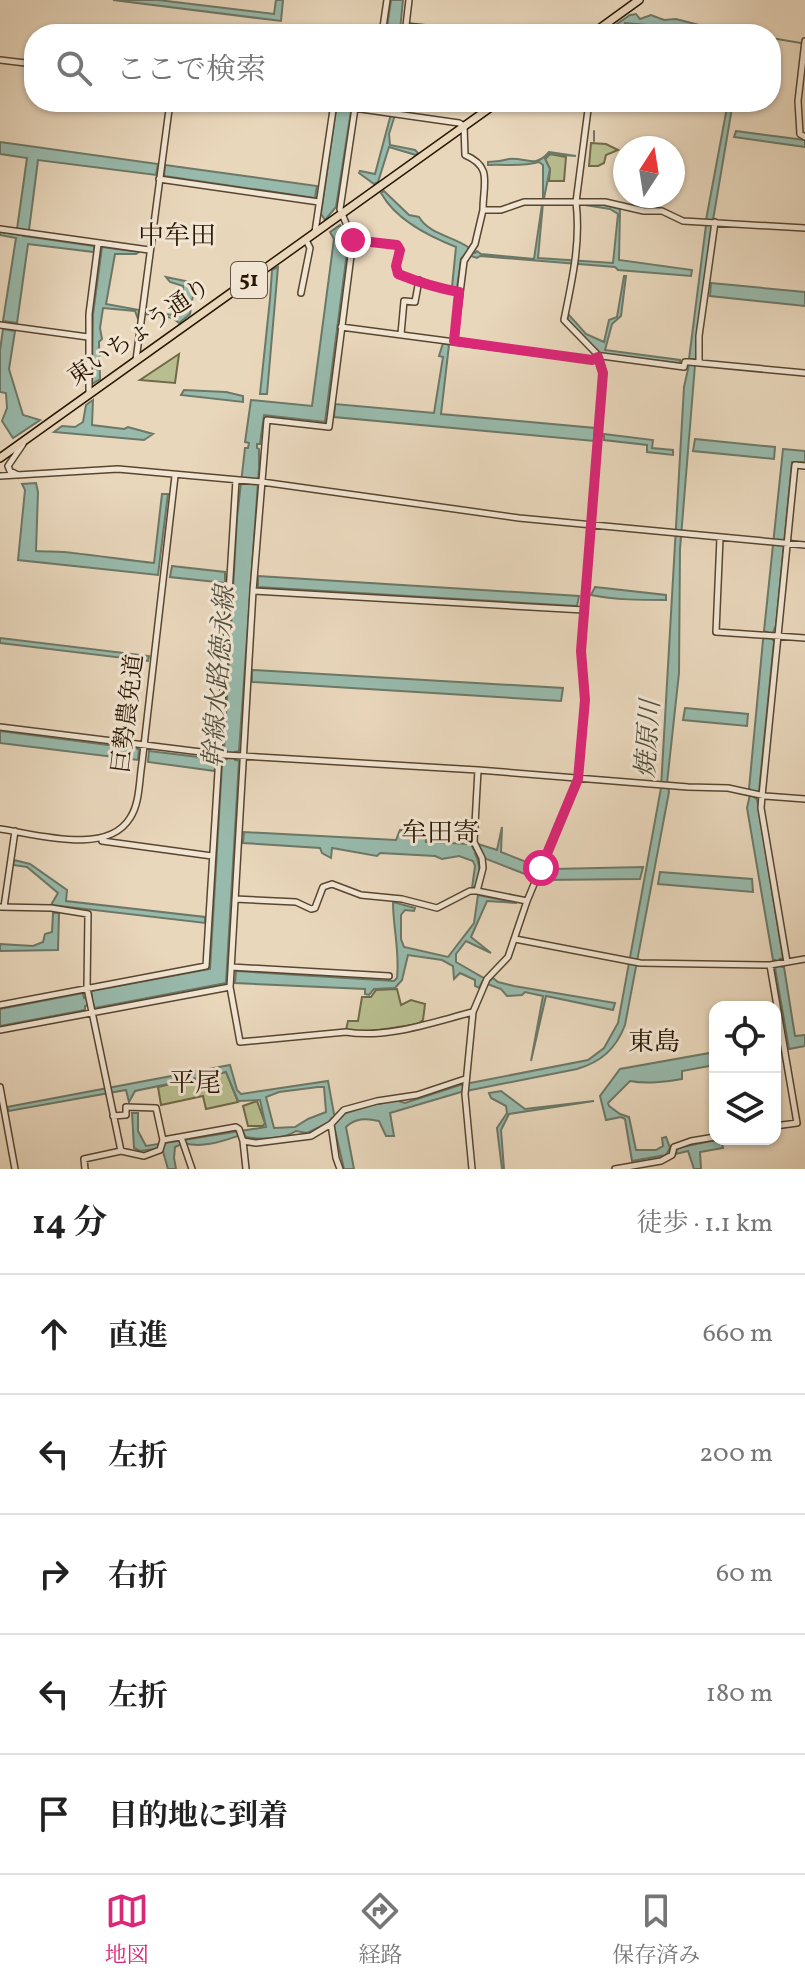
<!DOCTYPE html>
<html lang="ja">
<meta charset="utf-8">
<style>
:root{--surface:#fff;--page:#f2f2f2;--text:#222;--muted:#767676;--line:#e0e0e0;--accent:#db2777}
body{margin:0;font-family:Vollkorn,"Noto Serif JP",serif;background:var(--page);color:var(--text)}
.controls{position:absolute;right:24px;bottom:24px;display:grid;overflow:hidden;border-radius:16px;box-shadow:0 2px 6px #0004}
.controls button{width:72px;height:72px;display:grid;place-items:center;padding:0;border:0;border-bottom:2px solid var(--line);background:var(--surface);color:var(--text);font:40px sans-serif}
.compass{position:absolute;left:613px;top:136px;width:72px;height:72px;border-radius:50%;background:var(--surface);box-shadow:0 2px 6px #0004;rotate:12deg}
.stop{position:absolute;width:24px;height:24px;margin:-18px;border:6px solid #db2777;border-radius:50%;background:#fff}
.stop.end{background:#db2777;border-color:#fff;box-shadow:0 2px 8px #0008}
.list{margin:0;padding:0;list-style:none}
h2{display:flex;justify-content:space-between;align-items:center;height:104px;margin:0;padding:0 32px;font-size:34px}
h2 small{font-size:26px;font-weight:400;color:var(--muted)}
.list li{display:grid;grid-template-columns:52px 1fr auto;gap:24px;align-items:center;box-sizing:border-box;height:120px;padding:0 32px;border-top:2px solid var(--line)}
.list b{display:block;font-size:30px;white-space:nowrap}
.list em{font-size:26px;font-style:normal;color:var(--muted)}
.icon{flex:none;width:44px;height:44px;fill:none;stroke:currentColor;stroke-width:2;stroke-linecap:round;stroke-linejoin:round}
.map{position:relative;flex:none;width:805px;height:1169px;overflow:hidden}
.search{position:absolute;background:var(--surface);box-shadow:0 2px 6px #0004;left:24px;right:24px;top:24px;height:88px;display:flex;align-items:center;gap:20px;box-sizing:border-box;padding:0 28px;border-radius:32px;color:var(--muted);font-size:30px}
.sheet{height:704px;background:var(--surface)}
nav{display:flex;justify-content:space-around;align-items:center;box-sizing:border-box;height:112px;border-top:2px solid var(--line);background:var(--surface);font-size:22px;color:var(--muted)}
nav a{display:grid;justify-items:center;gap:4px}
nav .on{color:var(--accent)}
.map>svg:first-child{display:block}
</style>
<div class="map">
<svg width="805" height="1169" viewBox="0 0 805 1169">
<rect width="100%" height="100%" fill="#e9d7bc"/>
<filter id="stains"><feTurbulence type="fractalNoise" baseFrequency=".0025" numOctaves="4"/><feColorMatrix values="0 0 0 0 .2 0 0 0 0 .09 0 0 0 0 .02 0 0 0 .5 -.17"/></filter>
<radialGradient id="worn" r=".72"><stop offset=".6" stop-color="#630" stop-opacity="0"/><stop offset="1" stop-color="#630" stop-opacity=".3"/></radialGradient>
<!-- green -->
<path fill="#b8be8f" stroke="#706a48" stroke-width="2" d="M591 143 606 144 618 150 606 155 604 163 598 166H589Z
M550 154 566 157 564 181H549L550 169 545 159Z
M179 354 175 383 140 380Z
M397 989 401 1005 411 1000 425 1004 423 1020 418 1024 360 1033 346 1030 348 1021H358L362 997H371L376 990Z
M226 1072 238 1102 206 1109 203 1096 161 1105 158 1087C181 1081 203 1077 226 1072Z
M257 1101 265 1123 263 1126H248L243 1106Z"/>
<!-- water -->
<path fill="#98baac" stroke="#6c7867" stroke-width="2" fill-rule="evenodd" d="M113 0H158L274 14 276 0H283L281 21Z
M391 0H403L400 30 452 34H386Z
M636 14 640 19 651 15 664 20 676 19 730 33 709 34 681 28 625 23 623 34H615L614 26 630 15Z
M341 102H391L390 108 347 102 346 110 351 111 336 207 325 220 321 214 336 109H340Z
M728 102H733L713 220H706Z
M391 114 395 115 389 134 390 145 415 150 418 153 416 155 389 147 378 182 374 184 359 173 360 171 375 174Z
M736 131 805 140V147L734 137Z
M0 142 158 164 156 175 38 160 29 230H24L23 236 94 246V252L28 244 17 323 3 321 16 238 0 235V232L22 235 21 230 17 229 27 158 0 154Z
M549 152 576 156 550 154 545 159 550 169 543 203 538 258 613 263 618 214 610 209 585 205 601 204 620 209 619 260 692 270 691 276 618 270 615 267 480 256 477 258 465 254 461 259 457 288 452 287 456 247C428 236 396 220 381 193L384 191 409 215 419 217C429 234 452 236 468 247V252L475 253 477 251 481 254 534 259 543 198V165L539 162C522 167 505 164 488 165V162C496 162 502 161 509 159 525 157 535 169 549 152Z
M165 165 317 186 315 198 164 176Z
M340 225 349 237 325 422 264 415 260 444H257V448L259 449V468L239 751 235 752V760L239 761 226 983 95 1008 93 1004 85 1006V1010L0 1026V1009L83 993 84 998 92 996 91 991 210 969 222 766 223 760 227 759V751H224L237 518 245 448H248L249 443 245 442 251 400 312 406 334 239 330 232Z
M706 225H712L696 359H689Z
M102 247 139 252 136 254H115L106 304 139 310 138 319 135 311 103 308 100 328 102 339 99 342 100 379 92 384 93 314Z
M278 267 267 394H260L270 299 272 270Z
M624 276H626L621 316 612 324 605 350 680 360V363L610 356 599 352 569 323 567 316 569 315 586 334 604 342 609 320 617 317Z
M166 277 195 283 190 314 179 323 173 318 144 314V312L174 315C184 308 183 297 183 286L170 282Z
M711 283 805 292V306L710 296Z
M3 329 15 331 9 369 23 415 40 420 13 438 2 421 7 408 6 393 0 392V350Z
M443 343 449 345 441 414 595 428 594 441 334 417 335 404 434 413 443 357 439 356Z
M689 365H695L680 549 679 673 667 783 669 792 625 1025C616 1049 601 1062 577 1069L461 1092 390 1113 394 1136H386L379 1121C366 1118 355 1118 346 1127L354 1169H344L334 1126 336 1121 332 1118 328 1123 307 1133 296 1131C284 1139 262 1140 246 1137L244 1134C225 1140 204 1149 184 1143L175 1147 174 1158 176 1169H168L162 1148 140 1151 134 1148 132 1113H138V1131L146 1146 266 1127 260 1100 238 1101 226 1072 135 1091 129 1102 126 1090 9 1111 7 1107 230 1065 237 1090 241 1094 328 1081 334 1114 338 1118 343 1114 372 1105 395 1100 405 1103 460 1085 588 1060 604 1048 618 1023 661 788 684 387ZM318 1087H324L326 1112 308 1119 295 1127 274 1128 266 1097 279 1092Z
M184 390 226 392 243 396V402L181 395Z
M93 400 92 425 124 429 128 427 153 434 144 440 54 432 62 426 75 427 83 422 86 405Z
M604 434 653 440 652 448 673 450V455L647 452V445L604 440Z
M695 439 775 447 774 459 693 451Z
M783 449 805 451V462H792L776 625 771 638 774 641 759 791H756L755 798 757 799 783 958 780 959 782 967H784L795 1036 805 1035V1046L789 1049 775 968 777 967 775 960H773L747 808 751 790 749 789 763 640 767 632 764 631Z
M36 483 38 492 36 551C48 552 61 551 73 553 100 556 127 560 154 563L162 494H168L158 575 18 560 25 490 22 484Z
M172 566 225 572V583L170 577Z
M258 576 579 596 577 606 258 587Z
M595 587 666 595V600C641 600 615 600 591 595Z
M0 638 149 656 148 661 0 643Z
M252 670 563 688 561 701 252 682Z
M685 708 748 714 747 726 683 720Z
M0 731 139 749 138 760 0 743Z
M149 751 215 759V771L148 762Z
M502 827 501 852 534 865 535 869 542 872 552 869 643 867 640 879 540 880 484 858 481 851 475 853C480 865 481 873 477 886L472 888 475 866 473 861 459 856 442 859 435 856 380 853 377 856 332 848 331 858 322 853 320 848 243 843 244 832 396 840 400 830 425 831 426 842 471 844 474 850 479 848 478 844 497 850Z
M14 860 30 864 67 890 66 901 205 917V923L51 905 58 893 27 867 13 865Z
M660 872 752 879 753 892 658 884Z
M478 895 517 903 487 901 471 937 491 953 466 941 456 954V962L489 981 493 978 498 982 514 986 615 1003 613 1010 546 996 531 1061 543 996 525 992 522 995 507 996 501 989 482 982 479 988 475 986V980L460 973 454 979 453 966 442 960 408 955 402 980 395 988 374 989 369 995 365 994V989L235 983 236 971 394 981 397 978C400 952 393 928 393 902L415 908 414 911 405 910 401 915V939L404 947 448 957 474 923Z
M53 913H59L58 950 0 951V944L33 946 43 942 45 934 52 932Z
M715 1052V1065L682 1071V1079C667 1082 645 1084 630 1081L608 1103 609 1106 620 1114 629 1117 636 1150H656L663 1146 662 1138 666 1137 670 1148 666 1155 632 1161 625 1119 621 1117 606 1120 600 1096 620 1069Z
M501 1091 525 1109 594 1101 509 1114 501 1130 504 1169H502L497 1128 507 1113 506 1106 491 1098 489 1093Z
M721 1139 723 1148 700 1152 701 1169H694L688 1151 676 1154 677 1148Z"/>
<g fill="none" stroke-linecap="round" stroke-linejoin="round">
<!-- stream -->
<path stroke="#6c7867" stroke-width="2" d="M771 38 801 43
M594 141V131"/>
<!-- minor casing -->
<g stroke="#59462f" stroke-width="8">
<path id="minor" d="M406 26 483 34
M382 34 387 0
M405 34 409 0
M805 41 798 101 800 134 805 137
M0 60 34 64
M312 102 459 123 464 126 465 155C493 167 483 183 483 210
M589 102 576 202H605L644 211H662L683 221 805 228
M355 108 340 209 353 240 329 427 267 420 253 591 230 987 240 1042 346 1032C387 1039 433 1022 473 1012L487 979 508 957 527 901 578 779 585 700 581 651 603 373 596 353 564 320C572 280 581 243 576 202H524L501 210H483L475 244 464 261 454 341
M395 112 396 102
M159 179 319 202
M0 229 149 250
M315 232 334 103
M353 240 397 245 400 250 396 266 398 274C418 282 437 288 459 292
M301 293 310 248 306 240
M0 325 88 337
M341 327 592 360 602 356 684 367 685 362H689L805 373
M401 334 404 301 415 302 419 280
M136 360 170 102
M699 363V336L715 222
M89 394V314L98 244
M18 475 10 471 8 466 23 444
M0 476 118 469 262 482 519 518 805 545
M720 538 716 632 805 638
M253 591 584 610
M0 727 225 755 478 770 688 787 728 788 765 796 805 799
M0 829C36 834 107 856 130 818 140 803 139 781 142 763L175 476
M102 841 212 856
M477 891 527 901
M235 899 296 902 311 909 315 908 323 887 332 884 361 895 402 899 437 908 470 891H477L483 868 482 858 474 842 478 770
M0 907 51 908 88 914 87 988 121 1151
M4 907 15 831
M515 939 640 963 770 965 805 959
M787 962 761 808 762 796 795 465 805 466
M770 965 797 1123 775 1126
M231 967 389 976
M0 1005 206 966 236 480
M0 1030 230 987
M0 1087 15 1169
M113 1116 126 1115V1107L156 1108 163 1140
M331 1124 336 1158 340 1169
M181 1137 192 1169
M243 1141 246 1169
M85 1169 84 1159 121 1151 144 1156 160 1150 163 1140 236 1127 239 1129 243 1141 256 1143 311 1136 331 1124 344 1110 377 1101 417 1095 465 1079
M472 1169 465 1094 473 1012
M615 1169 661 1161 672 1155 674 1147 691 1141 715 1137"/>
</g>
<!-- major casing -->
<g stroke="#291600" stroke-width="10">
<path id="major" d="M592 34 639 0
M0 458 498 102"/>
</g>
<!-- minor -->
<use href="#minor" stroke="#f1e5d3" stroke-width="5"/>
<!-- major -->
<use href="#major" stroke="#e9d7bc" stroke-width="7"/>
</g>
<g fill="none" stroke-linecap="round" stroke-linejoin="round">
<!-- route -->
<path stroke="#db2777" stroke-width="10" d="M353 240 397 245 400 250 396 266 398 274C418 282 437 288 459 292L454 341 592 360 598 357 603 373 581 651 585 700 578 779 541 868"/>
</g>
<g text-anchor="middle" dominant-baseline="central" stroke-width="6" stroke-linejoin="round" paint-order="stroke">
<!-- shield labels -->
<rect fill="#f1e5d3" stroke="#65543f" stroke-width="2" x="231" y="262" width="36" height="36" rx="6"/>
<g font-size="22" font-weight="bold" fill="#291600">
<text x="249" y="280">51</text>
</g>
<!-- street labels -->
<g font-size="24" fill="#291600" stroke="#f1e5d3">
<text transform="translate(140 333) rotate(-35)">東いちょう通り</text>
<text transform="translate(129 714) rotate(-83)">巨勢農免道</text>
</g>
<!-- neighbourhood labels -->
<g font-size="26" fill="#291600" stroke="#f1e5d3">
<text x="177" y="237">中牟田</text>
<text x="440" y="834">牟田寄</text>
<text x="654" y="1043">東島</text>
<text x="195" y="1084">平尾</text>
</g>
<!-- water labels -->
<g font-size="26" font-style="italic" fill="#504f3c" stroke="#f1e5d3">
<text transform="translate(220 677) rotate(-86)">幹線水路徳永線</text>
<text transform="translate(649 739) rotate(-86)">焼原川</text>
</g>
</g>
<rect width="100%" height="100%" filter="url(#stains)"/>
<rect width="100%" height="100%" fill="url(#worn)"/>
</svg>
<div class="controls">
<button><svg class="icon" aria-label="locate" viewBox="0 0 24 24"><circle cx="12" cy="12" r="6"/><path d="M12 2v4M12 18v4M2 12h4M18 12h4"/></svg></button>
<button><svg class="icon" aria-label="layers" viewBox="0 0 24 24"><path d="M12 4l9 5-9 5-9-5zM3 14l9 5 9-5"/></svg></button>
</div>
<svg class="compass" viewBox="-18 -18 36 36"><path d="M0-13l5 13h-10z" fill="#e53935"/><path d="M0 13l5-13h-10z" fill="#767676"/></svg>
<div class="stop" style="left:541px;top:868px"></div>
<div class="stop end" style="left:353px;top:240px"></div>
<div class="search"><svg class="icon" aria-label="search" viewBox="0 0 24 24"><circle cx="10" cy="10" r="6"/><path d="M15 15l6 6"/></svg>ここで検索</div>
</div>
<section class="sheet">
<h2>14 分<small>徒歩 · 1.1 km</small></h2>
<ul class="list">
<li><svg class="icon" aria-label="ahead" viewBox="0 0 24 24"><path d="M12 20V5M6 11l6-6 6 6"/></svg><div><b>直進</b></div><em>660 m</em></li>
<li><svg class="icon" aria-label="left" viewBox="0 0 24 24"><path d="M17 20v-9H6M10 6l-5 5 5 5"/></svg><div><b>左折</b></div><em>200 m</em></li>
<li><svg class="icon" aria-label="right" viewBox="0 0 24 24"><path d="M7 20v-9h11M14 6l5 5-5 5"/></svg><div><b>右折</b></div><em>60 m</em></li>
<li><svg class="icon" aria-label="left" viewBox="0 0 24 24"><path d="M17 20v-9H6M10 6l-5 5 5 5"/></svg><div><b>左折</b></div><em>180 m</em></li>
<li><svg class="icon" aria-label="arrive" viewBox="0 0 24 24"><path d="M6 21V4h12l-3 4 3 4H6"/></svg><div><b>目的地に到着</b></div></li>
</ul>
</section>
<nav>
<a class="on"><svg class="icon" aria-label="map" viewBox="0 0 24 24"><path d="M3 6l6-2 6 2 6-2v14l-6 2-6-2-6 2zM9 4v14M15 6v14"/></svg>地図</a>
<a><svg class="icon" aria-label="directions" viewBox="0 0 24 24"><path d="M12 3l9 9-9 9-9-9zM9 14v-3h6M13 9l2 2-2 2"/></svg>経路</a>
<a><svg class="icon" aria-label="saved" viewBox="0 0 24 24"><path d="M7 4h10v16l-5-4-5 4z"/></svg>保存済み</a>
</nav>
